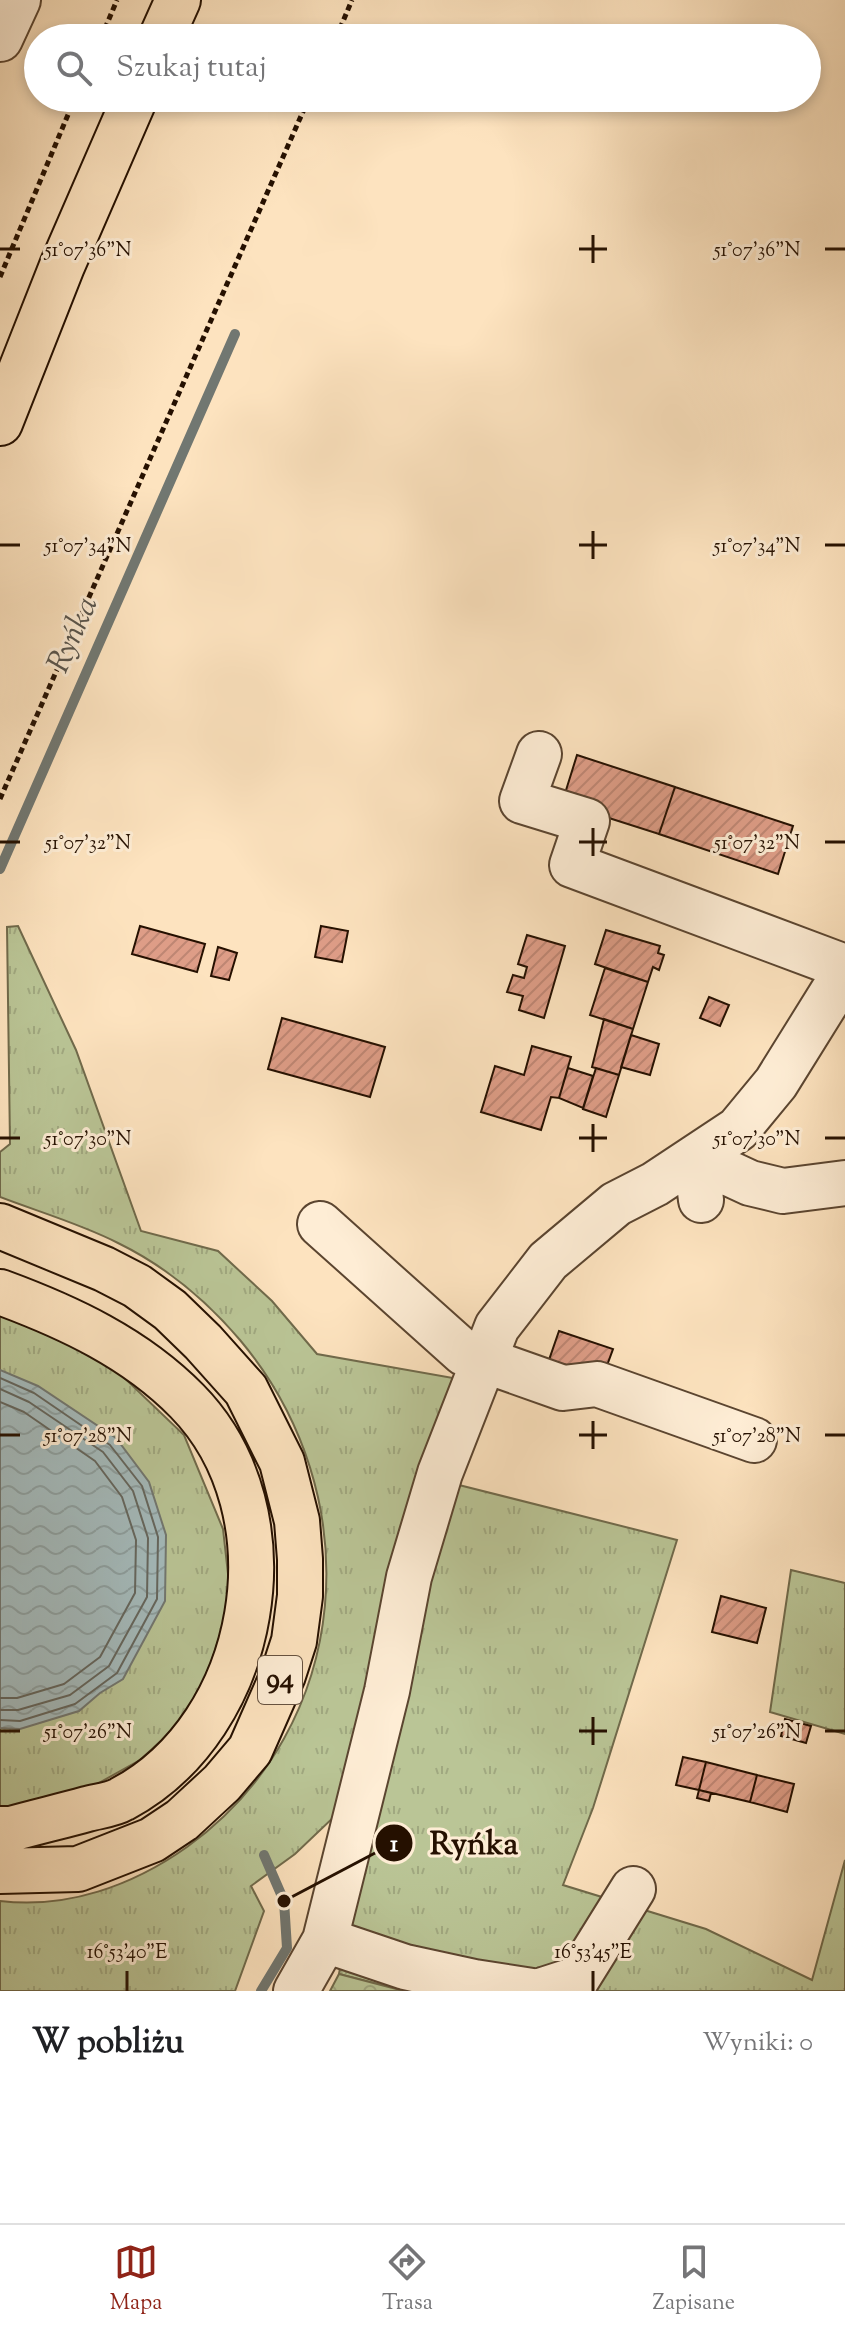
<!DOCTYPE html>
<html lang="pl">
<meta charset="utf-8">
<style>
:root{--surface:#fff;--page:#f6f6f6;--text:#202124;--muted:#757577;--line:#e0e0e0;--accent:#8f2418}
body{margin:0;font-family:"Sorts Mill Goudy",serif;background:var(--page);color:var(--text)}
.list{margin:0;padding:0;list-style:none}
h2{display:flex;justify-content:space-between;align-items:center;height:104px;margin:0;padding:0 32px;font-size:34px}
h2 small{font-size:26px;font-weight:400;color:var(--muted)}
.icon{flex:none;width:44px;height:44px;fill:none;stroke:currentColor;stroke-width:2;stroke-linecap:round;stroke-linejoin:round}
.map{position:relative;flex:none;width:845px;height:1991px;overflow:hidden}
.search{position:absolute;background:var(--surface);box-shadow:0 4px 12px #0003;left:24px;right:24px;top:24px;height:88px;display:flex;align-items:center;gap:20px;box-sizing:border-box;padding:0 28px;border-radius:44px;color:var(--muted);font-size:30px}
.sheet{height:232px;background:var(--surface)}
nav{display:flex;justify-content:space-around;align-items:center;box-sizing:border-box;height:112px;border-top:2px solid var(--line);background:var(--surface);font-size:22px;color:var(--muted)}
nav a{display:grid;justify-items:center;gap:4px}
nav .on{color:var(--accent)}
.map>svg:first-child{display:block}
</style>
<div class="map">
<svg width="845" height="1991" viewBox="0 0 845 1991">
<defs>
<pattern id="grass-tufts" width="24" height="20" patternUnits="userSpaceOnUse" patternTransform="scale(2)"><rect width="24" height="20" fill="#bac596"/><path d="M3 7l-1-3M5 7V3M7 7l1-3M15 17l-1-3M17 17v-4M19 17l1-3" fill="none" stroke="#a0a880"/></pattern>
<pattern id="forest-crowns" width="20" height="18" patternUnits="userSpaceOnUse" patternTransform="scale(2)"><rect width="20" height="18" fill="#bac596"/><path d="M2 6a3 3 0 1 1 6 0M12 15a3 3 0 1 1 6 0" fill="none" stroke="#a0a880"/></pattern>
<pattern id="water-waves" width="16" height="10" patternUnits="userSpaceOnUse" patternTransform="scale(2)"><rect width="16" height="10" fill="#a4bbbd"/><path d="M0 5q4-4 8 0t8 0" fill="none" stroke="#8da0a1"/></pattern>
<pattern id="building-hatch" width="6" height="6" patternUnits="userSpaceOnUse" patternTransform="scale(2)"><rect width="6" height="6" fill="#de9d87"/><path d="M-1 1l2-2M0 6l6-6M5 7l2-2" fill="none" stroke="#be8673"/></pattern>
</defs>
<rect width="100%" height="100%" fill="#fde3bf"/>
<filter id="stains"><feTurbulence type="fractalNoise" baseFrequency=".0025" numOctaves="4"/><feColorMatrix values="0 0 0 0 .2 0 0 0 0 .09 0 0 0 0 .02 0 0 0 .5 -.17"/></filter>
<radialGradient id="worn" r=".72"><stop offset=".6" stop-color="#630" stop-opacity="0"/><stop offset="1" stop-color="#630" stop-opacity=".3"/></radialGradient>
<!-- grass -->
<path fill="url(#grass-tufts)" stroke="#706a4b" stroke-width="2" d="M18 926 76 1050 141 1231 218 1251 272 1301 317 1354 453 1378 337 1814 295 1854 251 1886 264 1911 235 1991H0V1901C67 1909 132 1886 187 1847 354 1726 370 1495 240 1340 206 1300 165 1266 118 1243 81 1224 39 1212 0 1197V1152L10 1144 7 927Z
M0 1310 113 1367 184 1435 223 1529 231 1601 204 1684 173 1730 140 1760 81 1793 0 1811Z
M447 1482 677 1540 593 1808 563 1885 706 1929 812 1980 845 1860V1991H404L339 1974 352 1897Z
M791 1570 845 1583V1734L770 1712Z"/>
<!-- forest -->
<path fill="url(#forest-crowns)" stroke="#706a4b" stroke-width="2" d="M339 1974 404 1991H330Z"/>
<!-- water -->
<path fill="url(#water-waves)" stroke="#717771" stroke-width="2" d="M0 1370 38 1386 116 1438 149 1482 166 1535 165 1601 123 1679 100 1693 79 1711 20 1729 0 1728Z"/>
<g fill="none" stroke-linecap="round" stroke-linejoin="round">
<!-- shore -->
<path stroke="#64665e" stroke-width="2" d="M0 1378 34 1393 110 1445 142 1486 158 1537 157 1599 117 1673 75 1704 20 1721 0 1720
M0 1389 29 1402 103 1452 133 1491 148 1538 147 1597 109 1666 70 1695 18 1710H0
M0 1402 24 1412 95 1461 122 1497 136 1540 135 1593 100 1657 64 1684 17 1698H0"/>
<!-- stream -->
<path stroke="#717771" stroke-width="10" d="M0 869 235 334
M261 1991 287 1948 284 1901 264 1855"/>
</g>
<!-- building -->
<path fill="url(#building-hatch)" stroke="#251000" stroke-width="2" d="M577 755 675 787 659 834 562 803Z
M675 787 793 826 778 874 659 834Z
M140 926 205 944 197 972 132 954Z
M321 926 348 931 342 962 315 957Z
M606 930 660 946 658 953 664 955 659 970 653 967 648 982 595 964Z
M527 935 565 946 544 1018 519 1010 523 996 507 992 513 975 524 978 527 967 518 964Z
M218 947 237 953 229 980 211 976Z
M605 968 648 982 633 1029 590 1015Z
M709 997 729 1005 720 1026 700 1018Z
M282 1018 385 1047 370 1097 268 1069Z
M604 1019 633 1029 619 1075 592 1067Z
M631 1035 659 1044 650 1075 621 1067Z
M532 1046 571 1057 559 1098 551 1097 541 1130 481 1112 495 1066 524 1075Z
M568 1068 593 1076 583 1108 559 1098Z
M596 1068 619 1075 606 1117 583 1109Z
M559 1331 613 1349 602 1379 549 1360Z
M721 1596 766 1608 757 1643 712 1632Z
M785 1719 811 1726 806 1743 781 1736Z
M683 1757 706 1762 699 1790 676 1785Z
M706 1762 757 1775 750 1802 699 1790Z
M757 1775 794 1784 787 1812 750 1802Z
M699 1790 711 1793 709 1801 697 1798Z"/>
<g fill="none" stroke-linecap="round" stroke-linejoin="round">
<!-- minor casing -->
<g stroke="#5b4530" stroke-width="48">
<path id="minor" d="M0 39 18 0
M539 754 522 801 587 821 572 865 845 967
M696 1158 750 1183 783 1191 845 1183
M696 1158 701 1200
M320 1224 464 1353 563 1388 597 1384 754 1440
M325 1940 405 1967 474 1982 532 1991
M296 1991 325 1940 387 1691 409 1577 440 1473 497 1327 548 1261 616 1204 655 1184 738 1129 776 1083 845 972
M540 1991 577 1979 633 1889"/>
</g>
<!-- major casing -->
<g stroke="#251000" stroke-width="48">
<path id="major" d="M161 38 178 0
M0 423 62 266 135 98
M0 1226 104 1269 137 1286 170 1310 203 1342 246 1390 282 1462 297 1521 300 1559V1596L294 1641 283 1675 250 1750 222 1783 182 1820 152 1840 78 1869 0 1871
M0 1292C68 1317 135 1348 187 1401 297 1513 259 1726 122 1799 112 1805 98 1806 87 1809 62 1816 36 1822 11 1829H0"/>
</g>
<!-- path -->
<path stroke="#251000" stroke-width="5" stroke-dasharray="6 4" stroke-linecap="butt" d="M101 38 117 0
M336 38 352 0
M0 277 75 98
M0 799 309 98"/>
<!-- minor -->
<use href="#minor" stroke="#feedd5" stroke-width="44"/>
<!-- major -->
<use href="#major" stroke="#fde3bf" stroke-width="44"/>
</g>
<!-- ticks -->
<path fill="none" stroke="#251000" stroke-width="3" d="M593 235V263M0 249H20M579 249H607M825 249H845M593 531V559M0 545H20M579 545H607M825 545H845M593 828V856M0 842H20M579 842H607M825 842H845M593 1124V1152M0 1138H20M579 1138H607M825 1138H845M593 1421V1449M0 1435H20M579 1435H607M825 1435H845M593 1717V1745M0 1731H20M579 1731H607M825 1731H845M127 1971V1991M593 1971V1991"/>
<g text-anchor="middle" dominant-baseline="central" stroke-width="6" stroke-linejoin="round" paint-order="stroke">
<!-- shield labels -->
<rect fill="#feedd5" stroke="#665240" stroke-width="2" x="258" y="1656" width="44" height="48" rx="6"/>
<g font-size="28" font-weight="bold" fill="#251000">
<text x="280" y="1680">94</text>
</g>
<!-- water labels -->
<g font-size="32" font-style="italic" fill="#58544c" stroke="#feedd5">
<text transform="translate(74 635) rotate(-66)">Ryńka</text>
</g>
</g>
<g font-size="20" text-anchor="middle" fill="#251000" stroke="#feedd5" stroke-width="6" stroke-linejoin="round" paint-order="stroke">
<text x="88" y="256">51°07'36"N</text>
<text x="757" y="256">51°07'36"N</text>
<text x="88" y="552">51°07'34"N</text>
<text x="757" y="552">51°07'34"N</text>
<text x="88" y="849">51°07'32"N</text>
<text x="757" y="849">51°07'32"N</text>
<text x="88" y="1145">51°07'30"N</text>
<text x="757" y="1145">51°07'30"N</text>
<text x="88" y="1442">51°07'28"N</text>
<text x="757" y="1442">51°07'28"N</text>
<text x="88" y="1738">51°07'26"N</text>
<text x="757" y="1738">51°07'26"N</text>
<text x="127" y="1958">16°53'40"E</text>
<text x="593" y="1958">16°53'45"E</text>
</g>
<!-- callouts -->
<path fill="none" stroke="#251000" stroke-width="3" d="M284 1901L394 1843"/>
<g fill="#251000" stroke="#feedd5" stroke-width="3">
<circle cx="284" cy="1901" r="8"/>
<circle cx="394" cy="1843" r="20"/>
</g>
<g font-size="24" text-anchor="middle" font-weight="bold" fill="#fff">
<text x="394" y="1851">1</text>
</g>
<g font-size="32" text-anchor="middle" font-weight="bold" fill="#251000" stroke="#feedd5" stroke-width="6" stroke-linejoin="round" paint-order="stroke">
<text x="474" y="1854">Ryńka</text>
</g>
<rect width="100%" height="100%" filter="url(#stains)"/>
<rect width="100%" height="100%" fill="url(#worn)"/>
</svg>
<div class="search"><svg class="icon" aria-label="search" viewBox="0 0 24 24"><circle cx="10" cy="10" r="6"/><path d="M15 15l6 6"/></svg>Szukaj tutaj</div>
</div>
<section class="sheet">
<h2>W pobliżu<small>Wyniki: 0</small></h2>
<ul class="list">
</ul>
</section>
<nav>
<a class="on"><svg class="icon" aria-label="map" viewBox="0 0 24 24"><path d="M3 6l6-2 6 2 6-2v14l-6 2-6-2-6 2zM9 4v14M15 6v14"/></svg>Mapa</a>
<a><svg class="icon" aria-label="directions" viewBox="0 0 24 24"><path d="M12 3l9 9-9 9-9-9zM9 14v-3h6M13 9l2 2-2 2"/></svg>Trasa</a>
<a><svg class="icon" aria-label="saved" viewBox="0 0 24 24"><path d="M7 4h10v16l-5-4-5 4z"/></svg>Zapisane</a>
</nav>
